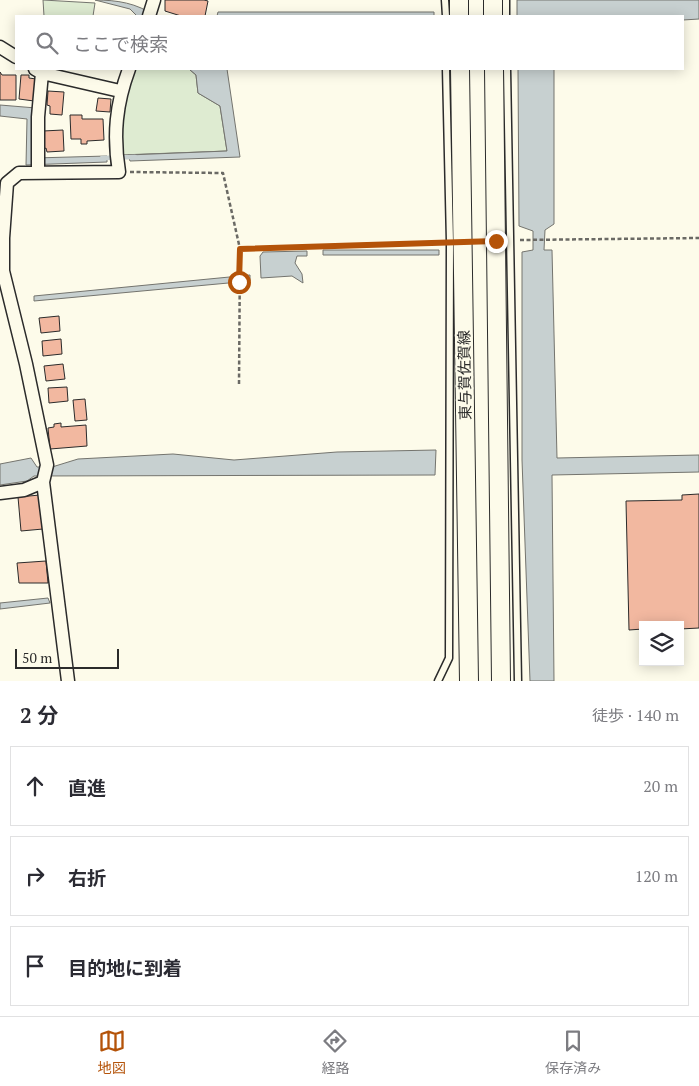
<!DOCTYPE html>
<html lang="ja">
<meta charset="utf-8">
<style>
:root{--surface:#fff;--page:#f7f7f7;--text:#2b2b33;--muted:#7c7c81;--line:#e1e1e2;--accent:#b45309}
body{margin:0;font-family:"PT Serif","Noto Sans JP",serif;background:var(--page);color:var(--text)}
.controls{position:absolute;right:15px;bottom:15px;display:grid;overflow:hidden;border-radius:0px;box-shadow:0 2px 12px #0003}
.controls button{width:45px;height:45px;display:grid;place-items:center;padding:0;border:0;border-bottom:1px solid var(--line);background:var(--surface);color:var(--text);font:25px sans-serif}
.scale{position:absolute;left:15px;bottom:12px;width:104px;box-sizing:border-box;padding-left:5px;border:2px solid #2b2b2b;border-top:0;font-size:14px;line-height:18px;white-space:nowrap;color:#2b2b2b;-webkit-text-stroke:4px #fdfbea;paint-order:stroke}
.stop{position:absolute;width:15px;height:15px;margin:-11px;border:4px solid #b45309;border-radius:50%;background:#fff}
.stop.end{background:#b45309;border-color:#fff;box-shadow:0 1px 5px #0008}
.list{margin:0;padding:0;list-style:none}
h2{display:flex;justify-content:space-between;align-items:center;height:65px;margin:0;padding:0 20px;font-size:21px}
h2 small{font-size:16px;font-weight:400;color:var(--muted)}
.list li{display:grid;grid-template-columns:32px 1fr auto;gap:15px;align-items:center;box-sizing:border-box;height:80px;margin:0 10px 10px;padding:0 10px;border:1px solid var(--line);border-radius:0px}
.list b{display:block;font-size:19px;white-space:nowrap}
.list em{font-size:16px;font-style:normal;color:var(--muted)}
.icon{flex:none;width:28px;height:28px;fill:none;stroke:currentColor;stroke-width:2;stroke-linecap:round;stroke-linejoin:round}
.map{position:relative;flex:none;width:699px;height:681px;overflow:hidden}
.search{position:absolute;background:var(--surface);box-shadow:0 2px 12px #0003;left:15px;right:15px;top:15px;height:55px;display:flex;align-items:center;gap:12px;box-sizing:border-box;padding:0 18px;border-radius:0px;color:var(--muted);font-size:19px}
.sheet{height:335px;background:var(--surface)}
nav{display:flex;justify-content:space-around;align-items:center;box-sizing:border-box;height:70px;border-top:1px solid var(--line);background:var(--surface);font-size:14px;color:var(--muted)}
nav a{display:grid;justify-items:center;gap:2px}
nav .on{color:var(--accent)}
.map>svg:first-child{display:block}
</style>
<div class="map">
<svg width="699" height="681" viewBox="0 0 699 681">
<rect width="100%" height="100%" fill="#fdfbea"/>
<!-- green -->
<path fill="#deebd1" stroke="#74746e" d="M43 0 95 3 93 16H44Z
M136 69H189L196 75 198 93 220 106 227 151 120 155 125 94Z"/>
<!-- water -->
<path fill="#c7d0d0" stroke="#74746e" d="M95 0C117 0 137 3 155 16H137L130 9Z
M517 0H699V19L683 20V16H517Z
M218 12H434V16H217Z
M189 69H227L240 157 130 161 128 155 227 151 220 106 198 93 196 75Z
M518 69H554V224L545 230 544 250H552L557 458 699 455V472L552 475 554 681H530L522 460V252L533 250V231L519 226Z
M0 105 36 108 34 158 107 156V162L26 165 27 119 0 116Z
M323 250H439V255H323Z
M307 251V256H297L295 263 302 274 303 283 292 276 261 278 260 256 263 252Z
M250 275V281L34 301V296Z
M436 450 435 475 34 476 27 481 0 485V464L31 458 37 467H52L78 459 173 454 234 460 337 452Z
M48 598 50 603 0 609V603Z"/>
<g fill="none" stroke-linecap="round" stroke-linejoin="round">
<!-- stream -->
<path stroke="#c7d0d0" stroke-width="4.5" d="M102 158 135 157"/>
</g>
<!-- building -->
<path fill="#f2b8a0" stroke="#2b2b2b" d="M165 0H204L208 1 205 16H181L165 11Z
M0 72 2 75H16V100H0Z
M21 75H29V78L36 79 34 101 19 99Z
M48 91 64 92 62 115 50 114V106L47 105Z
M98 98 111 99 110 112 96 111Z
M70 115H82V119H103L104 140 87 141V144H81V139H71Z
M63 130 64 151 47 152 46 148 44 149 43 131Z
M59 316 60 331 41 333 39 318Z
M61 339 62 354 43 356 42 341Z
M63 364 65 379 46 381 44 366Z
M67 387 68 401 49 403 48 388Z
M85 399 87 420 75 421 73 400Z
M61 423V427L86 425 87 446 50 449 48 428 54 427V424Z
M699 494V628L680 629V625H643V629L629 630 626 501 682 500V495Z
M40 495 43 529 21 531 18 497Z
M46 561 48 583H19L17 563Z"/>
<g fill="none" stroke-linecap="round" stroke-linejoin="round">
<!-- lane casing -->
<g stroke="#2b2b2b" stroke-width="9">
<path id="lane" d="M445 0 446 16
M506 0V16
M507 69 518 681
M438 681 449 658 450 242 446 69"/>
</g>
<!-- street casing -->
<g stroke="#2b2b2b" stroke-width="15">
<path id="street" d="M149 16 154 0
M0 47 16 57
M35 69 42 73 120 91
M38 172V117L42 73
M0 238H3L7 183 19 173 119 172C113 135 116 104 129 69
M3 238V271L26 364 47 465 43 482 68 681
M0 493 24 490 43 482"/>
</g>
<!-- secondary casing -->
<g stroke="#2b2b2b" stroke-width="20">
<path id="secondary" d="M459 0V16
M493 0V16
M460 69 469 681
M494 69 501 681"/>
</g>
<!-- path -->
<path stroke="#6a6964" stroke-width="2.5" stroke-dasharray="4 2.5" stroke-linecap="butt" d="M130 172 223 173 240 249 442 242
M520 240 699 238
M239 384 240 249"/>
<!-- lane -->
<use href="#lane" stroke="#fdfbea" stroke-width="6"/>
<!-- street -->
<use href="#street" stroke="#fdfbea" stroke-width="12"/>
<!-- secondary -->
<use href="#secondary" stroke="#fdfbea" stroke-width="18"/>
</g>
<g fill="none" stroke-linecap="round" stroke-linejoin="round">
<!-- route -->
<path stroke="#b45309" stroke-width="6" d="M239 282 240 249 496 241"/>
</g>
<g text-anchor="middle" dominant-baseline="central" stroke-width="4" stroke-linejoin="round" paint-order="stroke">
<!-- street labels -->
<g font-size="15" fill="#2b2b2b" stroke="#fdfbea">
<text transform="translate(464 375) rotate(-91)">東与賀佐賀線</text>
</g>
</g>
</svg>
<div class="controls">
<button><svg class="icon" aria-label="layers" viewBox="0 0 24 24"><path d="M12 4l9 5-9 5-9-5zM3 14l9 5 9-5"/></svg></button>
</div>
<div class="scale">50 m</div>
<div class="stop" style="left:239px;top:282px"></div>
<div class="stop end" style="left:496px;top:241px"></div>
<div class="search"><svg class="icon" aria-label="search" viewBox="0 0 24 24"><circle cx="10" cy="10" r="6"/><path d="M15 15l6 6"/></svg>ここで検索</div>
</div>
<section class="sheet">
<h2>2 分<small>徒歩 · 140 m</small></h2>
<ul class="list">
<li><svg class="icon" aria-label="ahead" viewBox="0 0 24 24"><path d="M12 20V5M6 11l6-6 6 6"/></svg><div><b>直進</b></div><em>20 m</em></li>
<li><svg class="icon" aria-label="right" viewBox="0 0 24 24"><path d="M7 20v-9h11M14 6l5 5-5 5"/></svg><div><b>右折</b></div><em>120 m</em></li>
<li><svg class="icon" aria-label="arrive" viewBox="0 0 24 24"><path d="M6 21V4h12l-3 4 3 4H6"/></svg><div><b>目的地に到着</b></div></li>
</ul>
</section>
<nav>
<a class="on"><svg class="icon" aria-label="map" viewBox="0 0 24 24"><path d="M3 6l6-2 6 2 6-2v14l-6 2-6-2-6 2zM9 4v14M15 6v14"/></svg>地図</a>
<a><svg class="icon" aria-label="directions" viewBox="0 0 24 24"><path d="M12 3l9 9-9 9-9-9zM9 14v-3h6M13 9l2 2-2 2"/></svg>経路</a>
<a><svg class="icon" aria-label="saved" viewBox="0 0 24 24"><path d="M7 4h10v16l-5-4-5 4z"/></svg>保存済み</a>
</nav>
